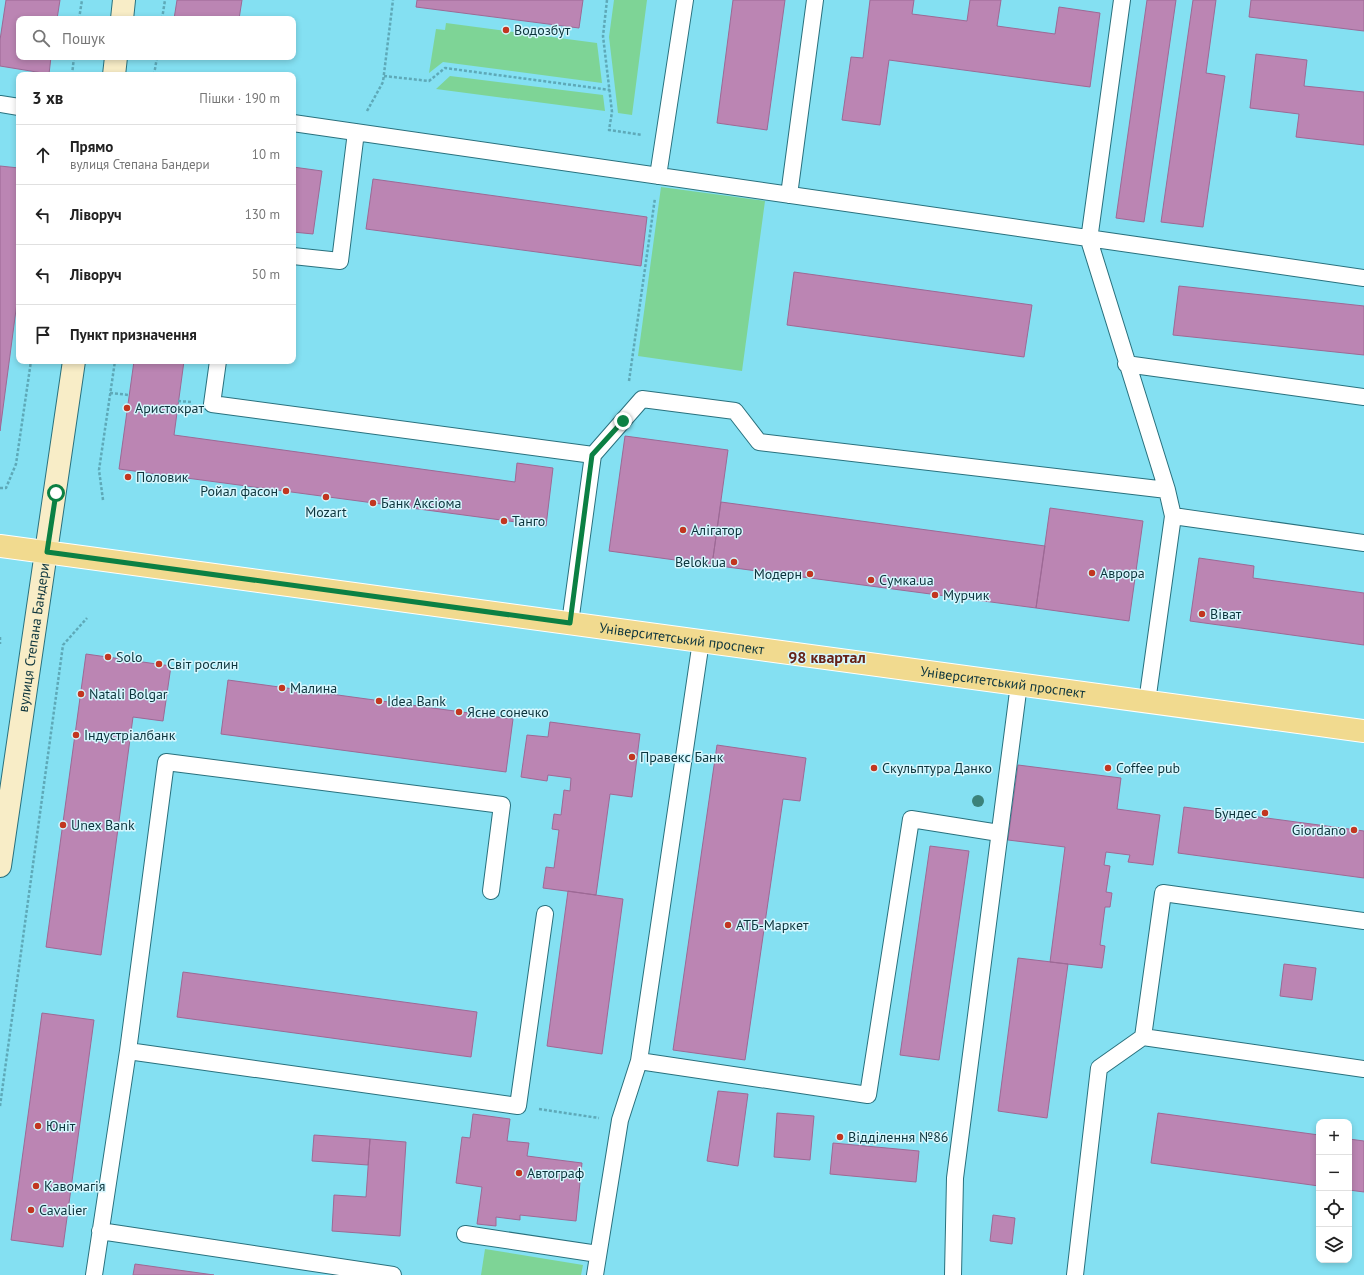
<!DOCTYPE html>
<html lang="uk">
<meta charset="utf-8">
<style>
:root{--surface:#fff;--page:#f2f2f2;--text:#222;--muted:#767676;--line:#e0e0e0}
body{margin:0;font-family:"PT Sans",sans-serif;background:var(--page);color:var(--text)}
.controls{position:absolute;right:12px;bottom:12px;display:grid;overflow:hidden;border-radius:8px;box-shadow:0 2px 6px #0003}
.controls button{width:36px;height:36px;display:grid;place-items:center;padding:0;border:0;border-bottom:1px solid var(--line);background:var(--surface);color:var(--text);font:20px sans-serif}
.stop{position:absolute;width:12px;height:12px;margin:-9px;border:3px solid #0b8043;border-radius:50%;background:#fff}
.stop.end{background:#0b8043;border-color:#fff;box-shadow:0 1px 4px #0008}
.list{margin:0;padding:0;list-style:none}
h2{display:flex;justify-content:space-between;align-items:center;height:52px;margin:0;padding:0 16px;font-size:17px}
h2 small{font-size:13px;font-weight:400;color:var(--muted)}
.list li{display:grid;grid-template-columns:26px 1fr auto;gap:12px;align-items:center;box-sizing:border-box;height:60px;padding:0 16px;border-top:1px solid var(--line)}
.list b{display:block;font-size:15px;white-space:nowrap}
.list p{margin:0;font-size:13px;white-space:nowrap;color:var(--muted)}
.list em{font-size:13px;font-style:normal;color:var(--muted)}
.icon{flex:none;width:22px;height:22px;fill:none;stroke:currentColor;stroke-width:2;stroke-linecap:round;stroke-linejoin:round}
.map{position:relative;flex:none;width:1364px;height:1275px;overflow:hidden}
.search{position:absolute;background:var(--surface);box-shadow:0 2px 6px #0003;left:16px;top:16px;width:280px;height:44px;display:flex;align-items:center;gap:10px;box-sizing:border-box;padding:0 14px;border-radius:8px;color:var(--muted);font-size:15px}
.panel{position:absolute;background:var(--surface);box-shadow:0 2px 6px #0003;left:16px;top:72px;width:280px;height:292px;border-radius:8px}
.map>svg:first-child{display:block}
</style>
<div class="map">
<svg width="1364" height="1275" viewBox="0 0 1364 1275">
<rect width="100%" height="100%" fill="#84e0f2"/>
<!-- green -->
<path fill="#7ed496" d="M614 0H647L632 115 618 113 609 37Z
M446 23 597 43 602 83 443 62 429 73 436 29 445 30Z
M450 76 603 95 605 111 436 89Z
M661 187 765 201 742 371 638 356Z
M485 1249 583 1265 581 1275H481Z"/>
<!-- building -->
<path fill="#bb85b3" stroke="#9d6995" d="M6 0H60L57 19H19V57H51L49 74 0 66V40Z
M177 0H242L239 19H174Z
M417 0H583L579 28 416 7Z
M733 0H785L767 130 717 123Z
M870 0H914L912 14 967 21 970 0H1001L997 26 1055 34 1059 7 1100 13 1090 87 889 60 880 125 842 120 851 57 863 58Z
M1147 0H1176L1144 222 1116 218Z
M1193 0H1216L1206 73 1225 76 1203 227 1161 222Z
M1251 0H1364V31L1249 17Z
M1256 54 1307 60 1304 86 1364 92V145L1296 137 1299 114 1250 108Z
M0 166 19 168V287L0 431Z
M293 167 322 171 313 234 293 232Z
M373 179 647 217 641 266 366 229Z
M794 272 1032 305 1024 357 787 325Z
M1179 286 1364 306V355L1173 335Z
M134 361H184L174 435 515 482 517 463 553 468 546 526 119 469Z
M625 436 728 450 712 565 609 551Z
M721 502 1045 546 1036 608 712 565Z
M1050 508 1143 521 1129 621 1036 608Z
M1199 558 1254 566 1253 578 1364 593V645L1190 621Z
M86 654 171 666 163 721 133 717 101 955 46 947Z
M228 680 513 719 506 772 221 734Z
M550 722 640 734 632 797 610 794 596 895 543 888 546 867 554 868 559 830 552 829 554 814 561 815 564 790 570 791 571 778 548 775 547 781 521 777 527 735 548 737Z
M717 745 806 758 800 801 783 799 745 1060 673 1050Z
M1018 765 1121 778 1117 809 1160 815 1153 865 1128 862 1130 855 1106 852 1104 865 1110 866 1106 892 1112 893 1110 907H1105L1100 945 1105 946 1102 968 1050 962 1065 847 1008 840Z
M1184 807 1364 831V878L1178 853Z
M930 846 969 851 939 1060 900 1055Z
M568 891 623 899 602 1054 547 1046Z
M1018 958 1068 964 1047 1118 998 1111Z
M1284 964 1316 968 1312 1000 1280 996Z
M183 972 477 1012 471 1057 177 1017Z
M42 1013 94 1020 63 1247 11 1240Z
M718 1091 748 1094 738 1166 707 1161Z
M777 1113 814 1116 810 1160 774 1157Z
M1158 1113 1319 1135V1186L1151 1163Z
M473 1114 510 1119 507 1141 529 1143 527 1156 582 1163 576 1221 520 1215V1220L496 1217V1226L477 1224 482 1187 456 1183 462 1137 470 1138Z
M314 1135 370 1139 368 1165 312 1161Z
M370 1139 406 1142 400 1236 332 1231 334 1195 366 1197Z
M1349 1139 1364 1141V1192L1349 1190Z
M833 1143 919 1151 916 1182 830 1174Z
M993 1215 1015 1218 1012 1244 990 1241Z
M135 1264 214 1275H133Z"/>
<g fill="none" stroke-linecap="round" stroke-linejoin="round">
<!-- lane casing -->
<g stroke="#29717e" stroke-width="18">
<path id="lane" d="M1122 0 1089 240 1167 490 1173 516 1147 702
M0 104 19 107
M293 123 1364 278
M658 176 685 0
M789 195 815 0
M293 256 340 261 356 132
M218 361 212 404 593 455 570 623
M1126 364 1364 397
M593 455 642 399 735 411 759 442 1167 490
M1173 516 1364 543
M1143 1037 1163 893 1364 921
M128 1051 518 1106 545 914
M639 1061 868 1095 911 819 999 833
M100 1231 393 1275
M465 1234 598 1254
M94 1275 128 1051 166 762 502 805 491 891
M595 1275 620 1120 639 1061 701 641
M953 1275 955 1178 1019 684
M1075 1275 1099 1068 1143 1037 1364 1069"/>
</g>
<!-- secondary casing -->
<g stroke="#29717e" stroke-width="24">
<g id="secondary">
<path d="M122 19 124 0"/>
<path d="M114 75 116 57"/>
<path id="s1" d="M0 866 74 361"/>
</g>
</g>
<!-- primary casing -->
<g stroke="#fff" stroke-width="24">
<g id="primary">
<path id="s2" d="M0 546 1364 731"/>
</g>
</g>
<!-- path -->
<path stroke="#5ea9b8" stroke-width="2.5" stroke-dasharray="3 2" stroke-linecap="butt" d="M607 0 603 36 612 112 609 130 642 135
M79 19 82 0
M162 19 165 0
M72 75 74 57
M154 75 157 57
M384 76 429 81 445 68 610 90
M367 111 383 82 393 0
M629 381 655 198
M110 393 129 395
M178 401 191 402
M0 488H6L16 464 31 361
M103 500 99 470 115 361
M0 637V644
M0 1106 63 645 87 618
M539 1109 599 1118"/>
<!-- lane -->
<use href="#lane" stroke="#fff" stroke-width="16"/>
<!-- secondary -->
<use href="#secondary" stroke="#f8edc7" stroke-width="22"/>
<!-- primary -->
<use href="#primary" stroke="#f1da8f" stroke-width="22"/>
</g>
<!-- trees -->
<circle fill="#3b827a" cx="978" cy="801" r="6"/>
<g fill="none" stroke-linecap="round" stroke-linejoin="round">
<!-- route -->
<path stroke="#0b8043" stroke-width="5" d="M56 493 47 552 570 623 592 455 623 421"/>
</g>
<!-- markers -->
<g fill="#c23620" stroke="#d6f7fe" stroke-width="1.5">
<circle cx="506" cy="30" r="4"/>
<circle cx="127" cy="408" r="4"/>
<circle cx="128" cy="477" r="4"/>
<circle cx="286" cy="491" r="4"/>
<circle cx="326" cy="497" r="4"/>
<circle cx="373" cy="503" r="4"/>
<circle cx="504" cy="521" r="4"/>
<circle cx="683" cy="530" r="4"/>
<circle cx="734" cy="562" r="4"/>
<circle cx="1092" cy="573" r="4"/>
<circle cx="810" cy="574" r="4"/>
<circle cx="871" cy="580" r="4"/>
<circle cx="935" cy="595" r="4"/>
<circle cx="1202" cy="614" r="4"/>
<circle cx="108" cy="657" r="4"/>
<circle cx="159" cy="664" r="4"/>
<circle cx="282" cy="688" r="4"/>
<circle cx="81" cy="694" r="4"/>
<circle cx="379" cy="701" r="4"/>
<circle cx="459" cy="712" r="4"/>
<circle cx="76" cy="735" r="4"/>
<circle cx="632" cy="757" r="4"/>
<circle cx="874" cy="768" r="4"/>
<circle cx="1108" cy="768" r="4"/>
<circle cx="1265" cy="813" r="4"/>
<circle cx="63" cy="825" r="4"/>
<circle cx="1354" cy="830" r="4"/>
<circle cx="728" cy="925" r="4"/>
<circle cx="38" cy="1126" r="4"/>
<circle cx="840" cy="1137" r="4"/>
<circle cx="519" cy="1173" r="4"/>
<circle cx="36" cy="1186" r="4"/>
<circle cx="31" cy="1210" r="4"/>
</g>
<g text-anchor="middle" dominant-baseline="central" stroke-width="3" stroke-linejoin="round" paint-order="stroke">
<!-- poi labels -->
<g font-size="14" fill="#0c343c" stroke="#d6f7fe" text-anchor="start">
<text x="514" y="30">Водозбут</text>
<text x="135" y="408">Аристократ</text>
<text x="136" y="477">Половик</text>
<text x="278" y="491" text-anchor="end">Ройал фасон</text>
<text x="381" y="503">Банк Аксіома</text>
<text x="326" y="512" text-anchor="middle">Mozart</text>
<text x="512" y="521">Танго</text>
<text x="691" y="530">Алігатор</text>
<text x="726" y="562" text-anchor="end">Belok.ua</text>
<text x="1100" y="573">Аврора</text>
<text x="802" y="574" text-anchor="end">Модерн</text>
<text x="879" y="580">Сумка.ua</text>
<text x="943" y="595">Мурчик</text>
<text x="1210" y="614">Віват</text>
<text x="116" y="657">Solo</text>
<text x="167" y="664">Світ рослин</text>
<text x="290" y="688">Малина</text>
<text x="89" y="694">Natali Bolgar</text>
<text x="387" y="701">Idea Bank</text>
<text x="467" y="712">Ясне сонечко</text>
<text x="84" y="735">Індустріалбанк</text>
<text x="640" y="757">Правекс Банк</text>
<text x="882" y="768">Скульптура Данко</text>
<text x="1116" y="768">Coffee pub</text>
<text x="1257" y="813" text-anchor="end">Бундес</text>
<text x="71" y="825">Unex Bank</text>
<text x="1346" y="830" text-anchor="end">Giordano</text>
<text x="736" y="925">АТБ-Маркет</text>
<text x="46" y="1126">Юніт</text>
<text x="848" y="1137">Відділення №86</text>
<text x="527" y="1173">Автограф</text>
<text x="44" y="1186">Кавомагія</text>
<text x="39" y="1210">Cavalier</text>
</g>
<!-- street labels -->
<g font-size="14" fill="#0c343c" stroke="#d6f7fe">
<text stroke="none"><textPath href="#s1" startOffset="231">вулиця Степана Бандери</textPath></text>
<text stroke="none"><textPath href="#s2" startOffset="688">Університетський проспект</textPath></text>
<text stroke="none"><textPath href="#s2" startOffset="1012">Університетський проспект</textPath></text>
</g>
<!-- quarter labels -->
<g font-size="16" font-weight="bold" fill="#662217" stroke="#d6f7fe">
<text x="827" y="657">98 квартал</text>
</g>
</g>
</svg>
<div class="controls">
<button>+</button>
<button>−</button>
<button><svg class="icon" aria-label="locate" viewBox="0 0 24 24"><circle cx="12" cy="12" r="6"/><path d="M12 2v4M12 18v4M2 12h4M18 12h4"/></svg></button>
<button><svg class="icon" aria-label="layers" viewBox="0 0 24 24"><path d="M12 4l9 5-9 5-9-5zM3 14l9 5 9-5"/></svg></button>
</div>
<div class="stop" style="left:56px;top:493px"></div>
<div class="stop end" style="left:623px;top:421px"></div>
<div class="search"><svg class="icon" aria-label="search" viewBox="0 0 24 24"><circle cx="10" cy="10" r="6"/><path d="M15 15l6 6"/></svg>Пошук</div>
<section class="panel">
<h2>3 хв<small>Пішки · 190 m</small></h2>
<ul class="list">
<li><svg class="icon" aria-label="ahead" viewBox="0 0 24 24"><path d="M12 20V5M6 11l6-6 6 6"/></svg><div><b>Прямо</b><p>вулиця Степана Бандери</p></div><em>10 m</em></li>
<li><svg class="icon" aria-label="left" viewBox="0 0 24 24"><path d="M17 20v-9H6M10 6l-5 5 5 5"/></svg><div><b>Ліворуч</b></div><em>130 m</em></li>
<li><svg class="icon" aria-label="left" viewBox="0 0 24 24"><path d="M17 20v-9H6M10 6l-5 5 5 5"/></svg><div><b>Ліворуч</b></div><em>50 m</em></li>
<li><svg class="icon" aria-label="arrive" viewBox="0 0 24 24"><path d="M6 21V4h12l-3 4 3 4H6"/></svg><div><b>Пункт призначення</b></div></li>
</ul>
</section>
</div>
